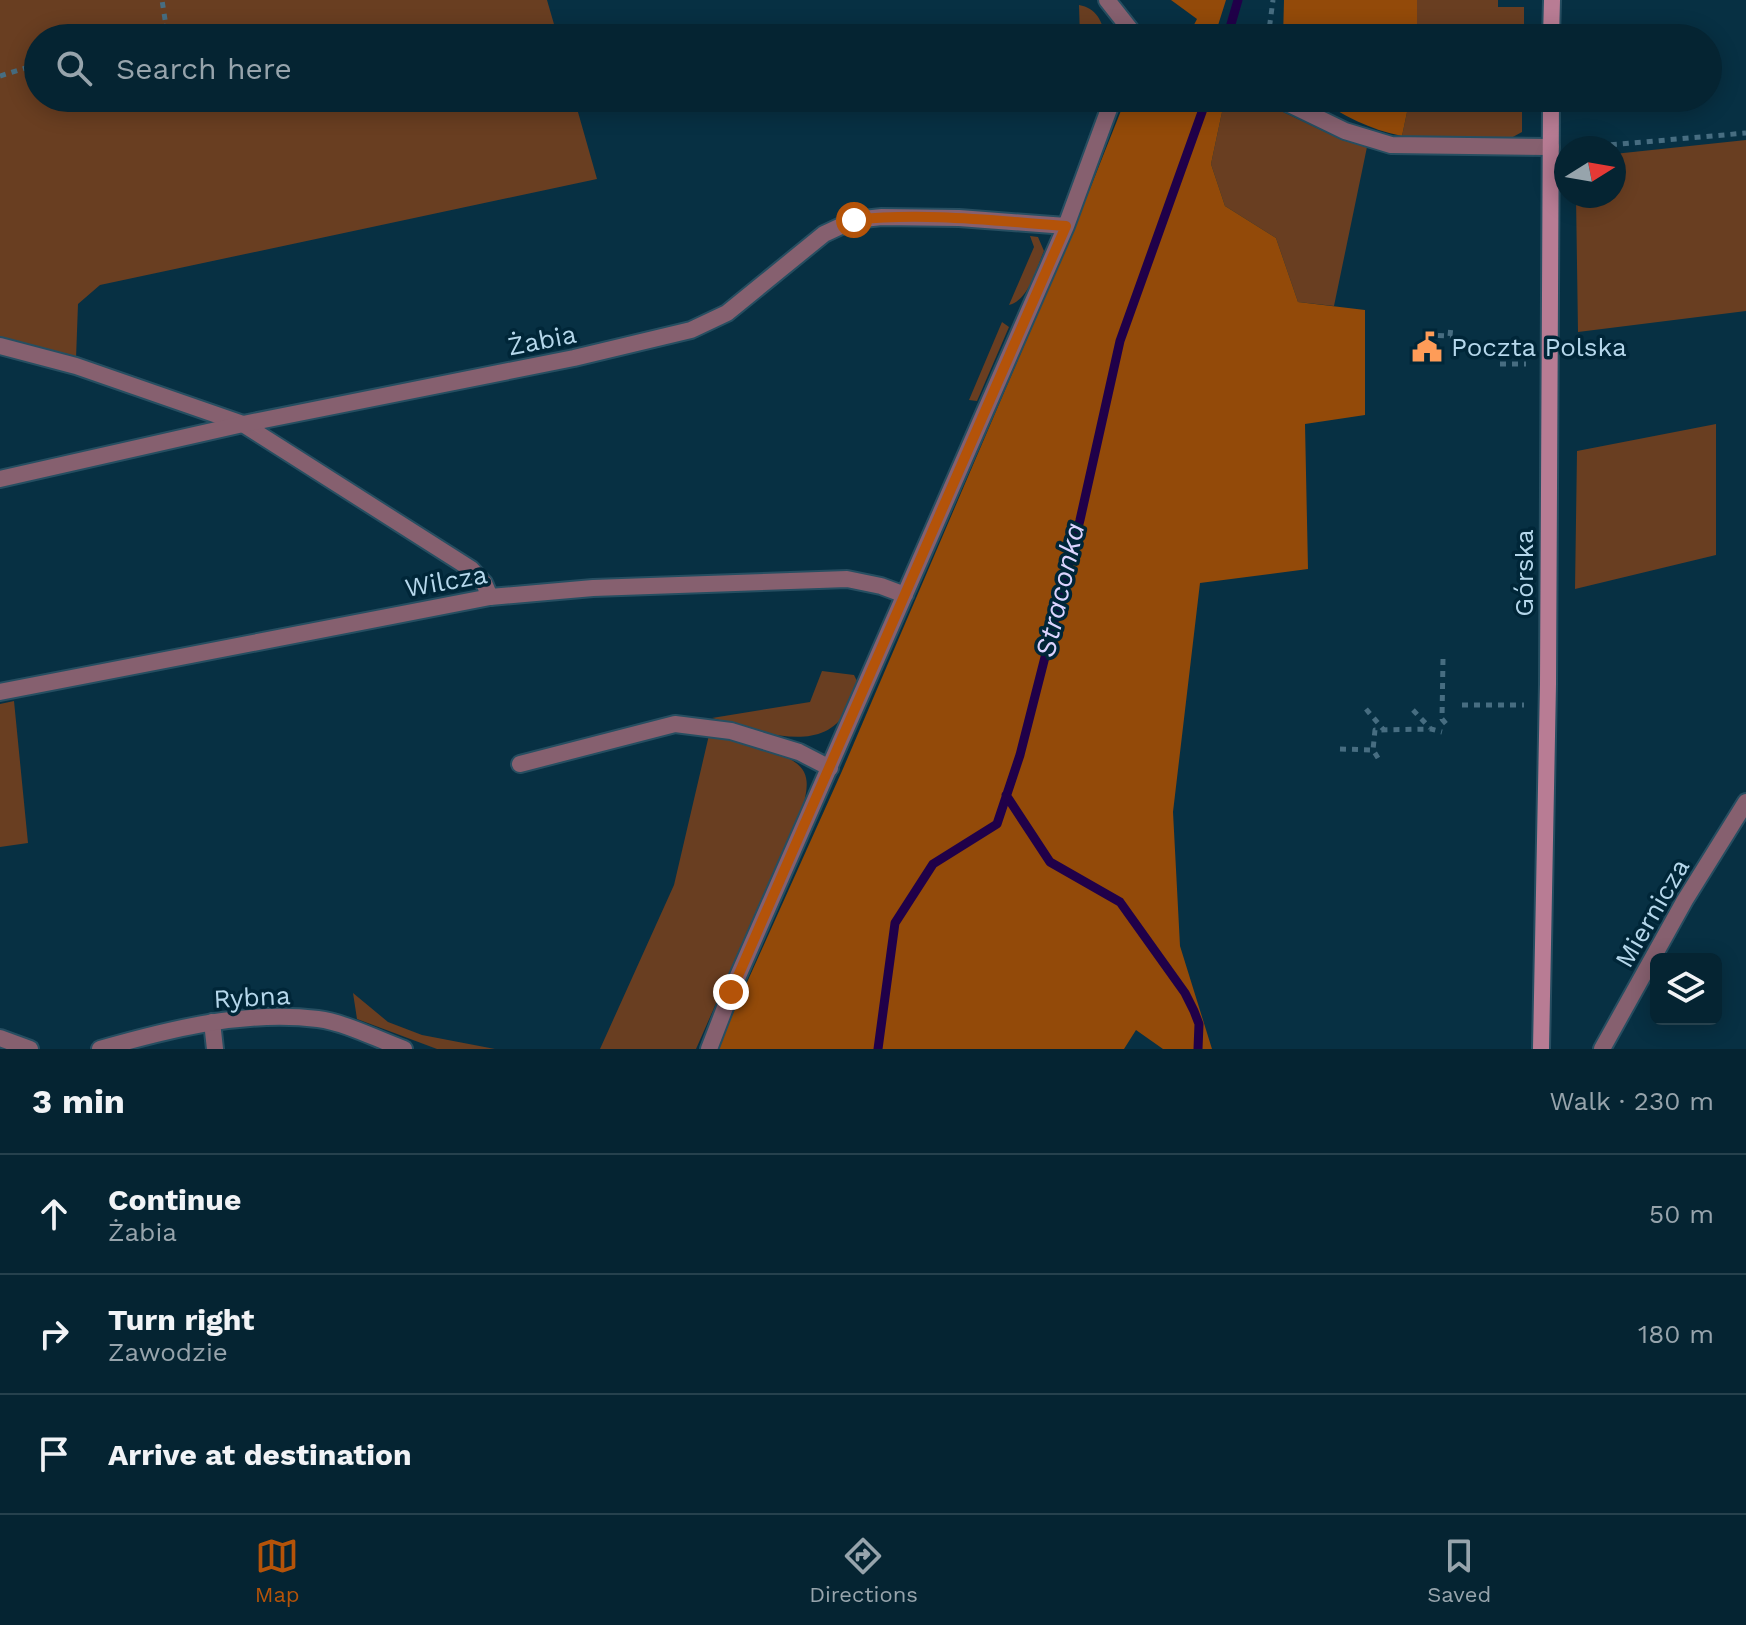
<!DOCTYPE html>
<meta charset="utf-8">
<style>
:root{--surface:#052432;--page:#0e2c3a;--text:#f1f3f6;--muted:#97a4ac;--line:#26414d;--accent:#b45309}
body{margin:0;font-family:"Work Sans",sans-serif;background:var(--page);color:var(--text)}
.controls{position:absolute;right:24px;bottom:24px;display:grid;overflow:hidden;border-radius:12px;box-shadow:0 4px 20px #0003}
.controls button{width:72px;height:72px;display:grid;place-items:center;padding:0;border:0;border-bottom:2px solid var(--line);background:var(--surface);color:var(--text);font:40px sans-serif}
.compass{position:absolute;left:1554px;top:136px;width:72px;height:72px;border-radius:50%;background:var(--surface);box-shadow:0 4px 20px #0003;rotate:79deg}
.stop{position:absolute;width:24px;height:24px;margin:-18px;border:6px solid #b45309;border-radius:50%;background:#fff}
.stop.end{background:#b45309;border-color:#fff;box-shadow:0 2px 8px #0008}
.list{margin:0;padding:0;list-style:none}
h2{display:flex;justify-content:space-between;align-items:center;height:104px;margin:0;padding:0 32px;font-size:34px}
h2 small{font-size:26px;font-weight:400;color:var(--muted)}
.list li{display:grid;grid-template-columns:52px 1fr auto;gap:24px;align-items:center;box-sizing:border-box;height:120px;padding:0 32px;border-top:2px solid var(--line)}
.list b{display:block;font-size:30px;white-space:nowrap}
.list p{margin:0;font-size:26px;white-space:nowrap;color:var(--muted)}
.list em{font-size:26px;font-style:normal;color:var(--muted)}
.icon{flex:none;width:44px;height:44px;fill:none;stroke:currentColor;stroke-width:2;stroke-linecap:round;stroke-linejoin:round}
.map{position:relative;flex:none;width:1746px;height:1049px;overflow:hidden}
.search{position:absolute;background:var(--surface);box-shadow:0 4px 20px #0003;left:24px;right:24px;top:24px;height:88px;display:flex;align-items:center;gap:20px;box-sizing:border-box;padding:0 28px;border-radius:44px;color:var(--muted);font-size:30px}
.sheet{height:464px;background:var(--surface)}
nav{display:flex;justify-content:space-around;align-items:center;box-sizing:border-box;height:112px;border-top:2px solid var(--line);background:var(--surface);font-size:22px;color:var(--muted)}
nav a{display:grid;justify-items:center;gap:4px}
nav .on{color:var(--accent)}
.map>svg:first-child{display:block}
</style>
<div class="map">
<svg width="1746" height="1049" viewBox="0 0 1746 1049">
<rect width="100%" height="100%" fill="#073043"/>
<!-- green -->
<path fill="#693e21" d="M0 0H547L558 38H38V98H574L597 179 100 285 78 304 76 359 0 338Z
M1417 0H1498V7H1524V38H1417Z
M1079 5C1096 8 1103 21 1105 38H1080Z
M1225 98H1254L1342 140 1367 147 1334 306 1298 302 1276 238 1225 206 1211 164Z
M1410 98H1522V132L1511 138 1424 140 1402 136Z
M1746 140V311L1578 332 1576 196H1614V154Z
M1030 236 1038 237 1044 251C1036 269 1029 300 1009 305L1034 247Z
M1002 322 1009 327 977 401 969 400Z
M1716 424V555L1575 589 1577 451Z
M822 671 854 675 858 683C854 692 851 703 846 712 818 758 752 728 712 718L810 702Z
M14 701 28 843 0 847V704Z
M709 735C732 741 793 750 804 772 809 782 806 793 804 803L696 1049H600L674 885Z
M353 993 388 1022 422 1035 495 1049H437L357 1019Z"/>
<!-- forest -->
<path fill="#934a09" d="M1171 0H1226L1214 38H1187L1197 19Z
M1284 0H1417V38H1283Z
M1129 98H1225L1211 164 1225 206 1276 238 1298 302 1365 310V415L1305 424 1308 569 1200 583 1173 812 1180 946 1212 1049H1163L1136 1030 1124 1049H717L842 771 1074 229 1124 103Z
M1316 98H1410L1402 136C1370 130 1343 115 1316 98Z"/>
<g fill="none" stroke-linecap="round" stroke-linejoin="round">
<!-- stream -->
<path stroke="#200049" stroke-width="9" d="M1227 38 1238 0
M1006 795 1050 862 1120 902 1185 993 1194 1011 1199 1024 1198 1049
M878 1049 895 923 933 864 997 824 1020 755 1080 520 1120 341 1207 98"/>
<!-- lane casing -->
<g stroke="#264e61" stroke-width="20">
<path id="lane" d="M0 346 76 366 243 424 471 569 484 583 490 597
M520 764 675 724 731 731 799 752 830 768
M212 1022 215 1049
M0 1038 30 1049"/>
</g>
<!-- street casing -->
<g stroke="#264e61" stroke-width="20">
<path id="street" d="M1107 0 1137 38
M1277 98 1345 131 1391 145 1551 147
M0 479 243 424 574 358 691 330 727 313 824 234 854 220 882 217 959 218 1066 226
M0 692 490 597 593 588 847 579 881 586 905 595
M100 1049C170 1029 245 1010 318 1019 347 1023 376 1039 404 1049
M709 1049 731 992 1066 226 1113 98
M1602 1049 1685 900 1746 802"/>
</g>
<!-- secondary casing -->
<g stroke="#264e61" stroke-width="20">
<path id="secondary" d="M1551 38 1552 0
M1541 1049 1548 684 1551 98"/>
</g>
<!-- path -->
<path stroke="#476d81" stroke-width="5" stroke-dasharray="6 6" stroke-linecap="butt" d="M126 38 166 26 162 0
M1268 38 1273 0
M0 76 38 64
M1575 148 1746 133
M1428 337V335L1450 336 1451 326
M1500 364H1526
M1443 659 1442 719 1448 726
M1462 705H1524
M1366 709 1383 729
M1413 710 1430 728
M1340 749 1373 750
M1378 758 1373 750 1375 730 1431 729 1442 732"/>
<!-- lane -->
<use href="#lane" stroke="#86606f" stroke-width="16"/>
<!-- street -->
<use href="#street" stroke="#86606f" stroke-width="16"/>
<!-- secondary -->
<use href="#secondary" stroke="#b87c94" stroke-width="16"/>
</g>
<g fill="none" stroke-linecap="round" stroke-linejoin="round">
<!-- route -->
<path stroke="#b45309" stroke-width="10" d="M731 992 1066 226C996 221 924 212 854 220"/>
</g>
<!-- icons -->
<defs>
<g id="civic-bare" transform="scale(2.4)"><path d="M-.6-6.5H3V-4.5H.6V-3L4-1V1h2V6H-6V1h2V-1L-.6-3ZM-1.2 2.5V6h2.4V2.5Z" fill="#fe9c58" stroke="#002638" stroke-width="2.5" paint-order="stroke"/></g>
</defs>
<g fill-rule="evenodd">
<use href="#civic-bare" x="1427" y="347"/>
</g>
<g text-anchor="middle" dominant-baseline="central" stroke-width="7" stroke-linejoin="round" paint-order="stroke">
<!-- street labels -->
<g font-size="26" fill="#b5d7eb" stroke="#002638">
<text transform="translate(542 340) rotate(-11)">Żabia</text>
<text transform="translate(1524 573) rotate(-90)">Górska</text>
<text transform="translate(446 581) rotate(-10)">Wilcza</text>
<text transform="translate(1652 913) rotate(-60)">Miernicza</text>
<text transform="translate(252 997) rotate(-3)">Rybna</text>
</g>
<!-- poi labels -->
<g font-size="26" fill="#b5d7eb" stroke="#002638" text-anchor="start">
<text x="1451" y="347">Poczta Polska</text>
</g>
<!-- water labels -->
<g font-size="28" font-style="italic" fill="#dbd3fe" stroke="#002638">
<text transform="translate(1060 590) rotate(-77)">Straconka</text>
</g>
</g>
</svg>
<div class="controls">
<button><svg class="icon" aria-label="layers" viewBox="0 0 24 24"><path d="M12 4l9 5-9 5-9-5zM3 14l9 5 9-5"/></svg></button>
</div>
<svg class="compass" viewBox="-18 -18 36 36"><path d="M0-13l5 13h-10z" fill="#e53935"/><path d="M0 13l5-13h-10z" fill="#97a4ac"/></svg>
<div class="stop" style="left:854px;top:220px"></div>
<div class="stop end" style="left:731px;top:992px"></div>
<div class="search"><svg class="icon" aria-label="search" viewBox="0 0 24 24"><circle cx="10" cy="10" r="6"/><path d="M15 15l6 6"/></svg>Search here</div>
</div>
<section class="sheet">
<h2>3 min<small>Walk · 230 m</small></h2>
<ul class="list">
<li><svg class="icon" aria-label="ahead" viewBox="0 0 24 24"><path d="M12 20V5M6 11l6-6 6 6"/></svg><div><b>Continue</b><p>Żabia</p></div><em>50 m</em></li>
<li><svg class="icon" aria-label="right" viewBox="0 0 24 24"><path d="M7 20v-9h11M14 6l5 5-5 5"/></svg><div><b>Turn right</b><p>Zawodzie</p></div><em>180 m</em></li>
<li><svg class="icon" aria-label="arrive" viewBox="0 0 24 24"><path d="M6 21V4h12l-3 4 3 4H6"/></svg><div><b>Arrive at destination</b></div></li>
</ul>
</section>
<nav>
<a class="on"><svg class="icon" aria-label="map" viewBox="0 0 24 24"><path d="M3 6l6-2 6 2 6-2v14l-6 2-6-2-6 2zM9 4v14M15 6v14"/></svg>Map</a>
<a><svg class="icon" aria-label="directions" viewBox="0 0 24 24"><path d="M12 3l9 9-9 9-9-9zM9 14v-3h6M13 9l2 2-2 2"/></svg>Directions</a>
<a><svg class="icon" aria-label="saved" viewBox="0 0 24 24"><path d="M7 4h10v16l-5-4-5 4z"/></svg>Saved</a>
</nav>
